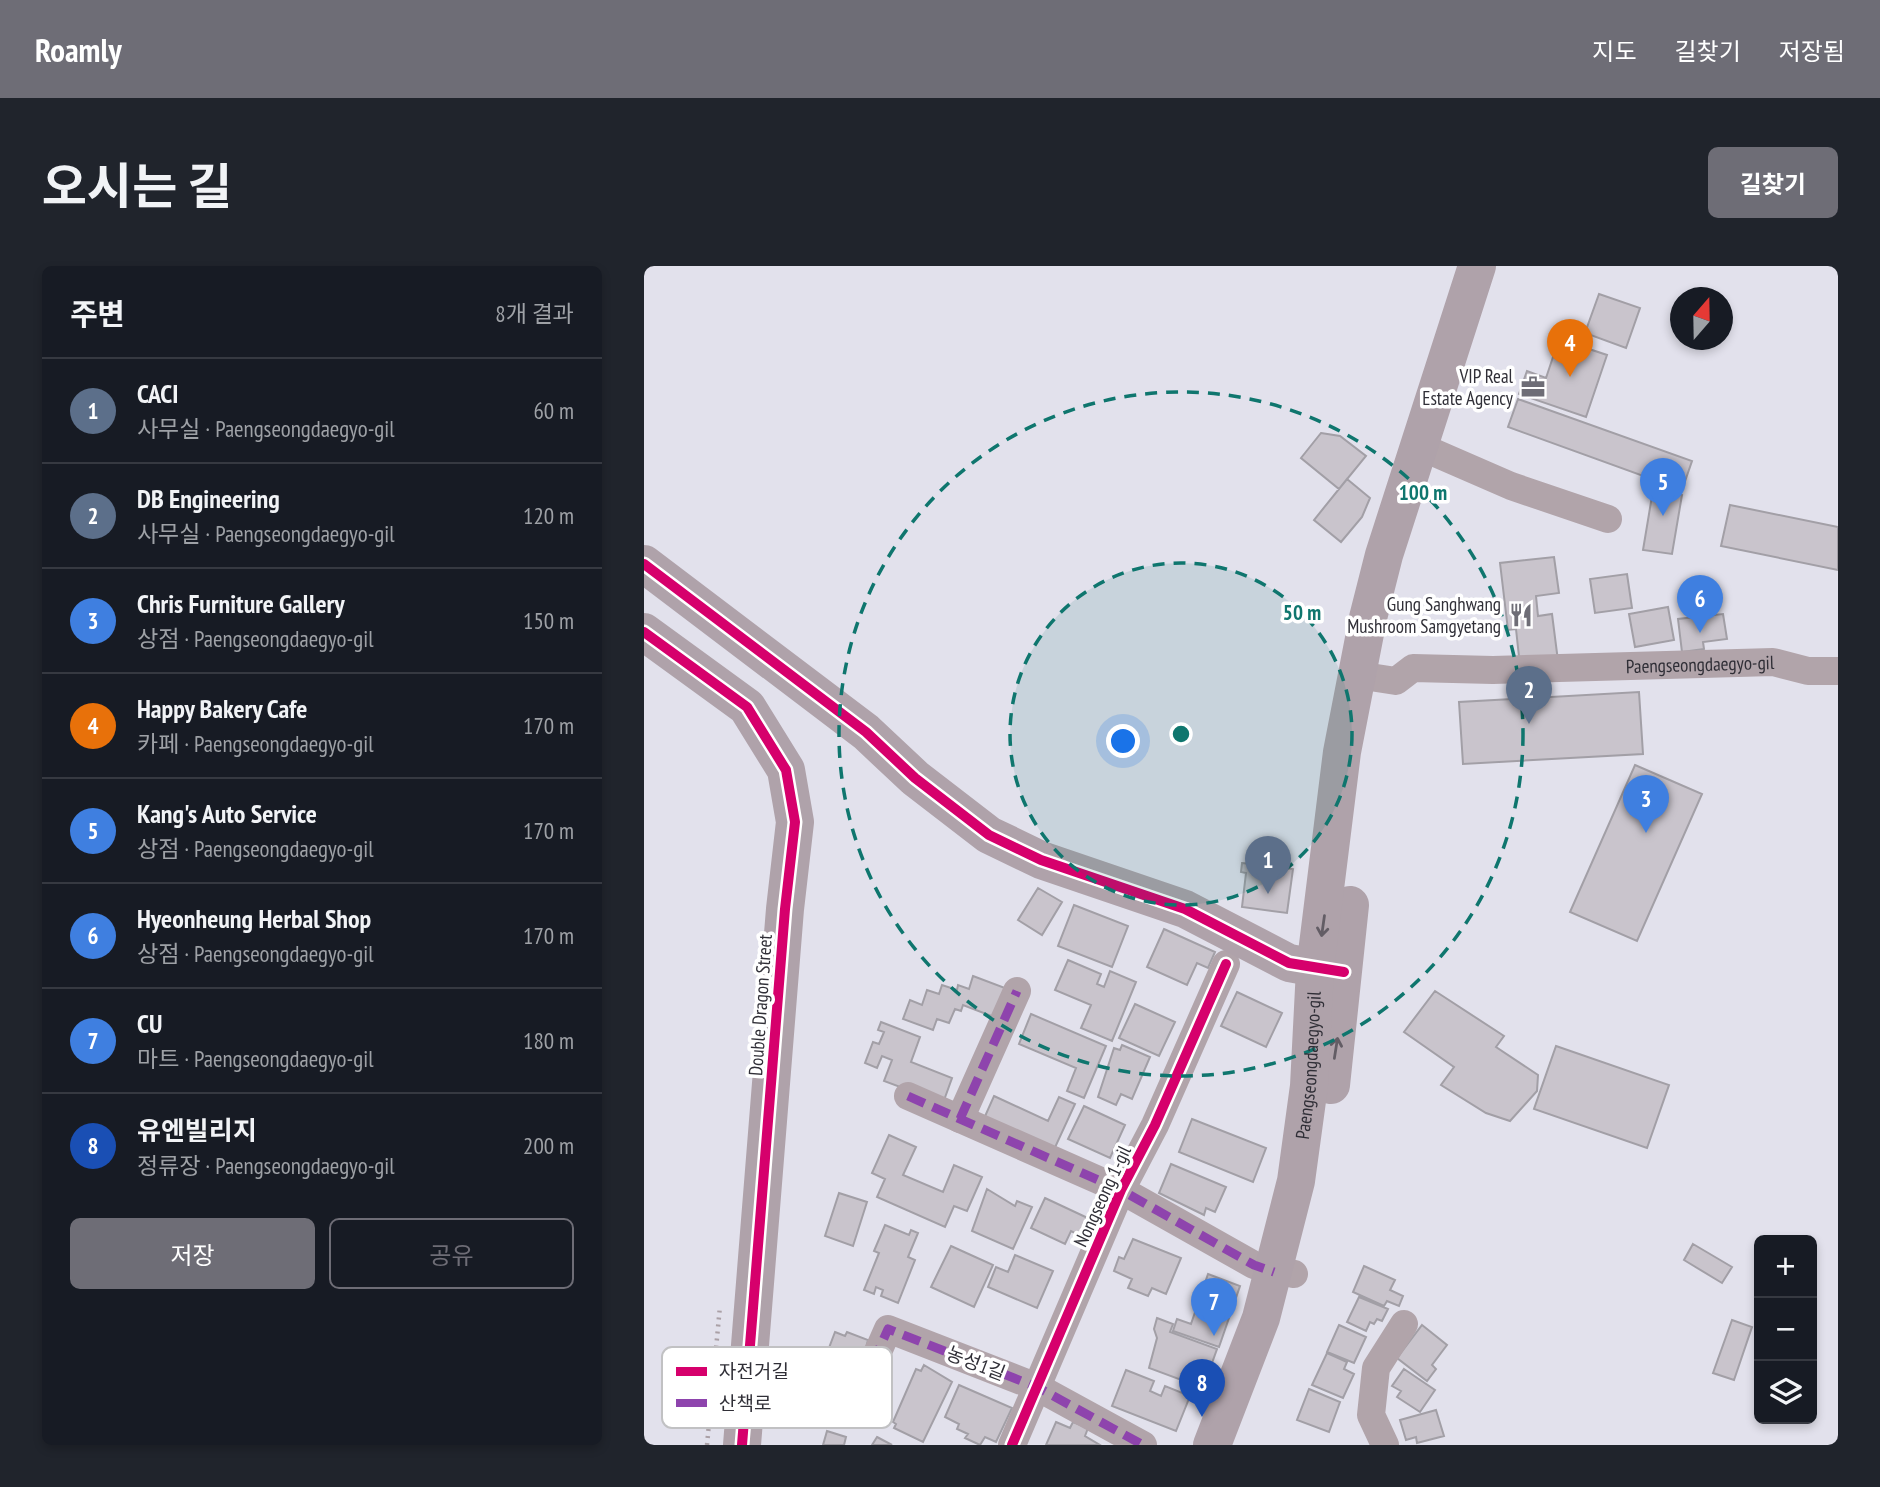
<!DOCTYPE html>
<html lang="ko">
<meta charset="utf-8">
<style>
:root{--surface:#171b24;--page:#20242c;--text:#f1f3f6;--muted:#9ea1a6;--line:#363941;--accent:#6e6d76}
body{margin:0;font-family:"PT Sans Narrow","Noto Sans KR",sans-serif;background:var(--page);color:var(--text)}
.controls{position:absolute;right:21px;bottom:21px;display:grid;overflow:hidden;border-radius:10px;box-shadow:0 4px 10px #0003}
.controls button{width:63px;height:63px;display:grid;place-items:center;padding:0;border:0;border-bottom:2px solid var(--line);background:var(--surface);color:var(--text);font:35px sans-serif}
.compass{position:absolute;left:1026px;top:21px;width:63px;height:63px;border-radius:50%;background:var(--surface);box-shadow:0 4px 10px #0003;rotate:20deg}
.you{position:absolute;left:480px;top:476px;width:24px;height:24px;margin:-18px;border:5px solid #fff;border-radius:50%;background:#1a73e8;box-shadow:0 0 0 10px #1a73e833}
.badge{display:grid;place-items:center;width:46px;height:46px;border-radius:50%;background:var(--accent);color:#fff;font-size:23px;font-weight:700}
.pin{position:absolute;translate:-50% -58px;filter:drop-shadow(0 2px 4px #0008)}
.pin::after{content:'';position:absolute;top:37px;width:24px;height:21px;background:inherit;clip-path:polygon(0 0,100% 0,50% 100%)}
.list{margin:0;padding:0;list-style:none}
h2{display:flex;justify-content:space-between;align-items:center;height:91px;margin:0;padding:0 28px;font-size:30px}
h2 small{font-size:23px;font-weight:400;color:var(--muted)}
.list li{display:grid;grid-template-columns:46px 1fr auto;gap:21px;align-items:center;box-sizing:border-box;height:105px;padding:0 28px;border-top:2px solid var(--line)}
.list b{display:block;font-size:26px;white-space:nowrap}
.list p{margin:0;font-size:23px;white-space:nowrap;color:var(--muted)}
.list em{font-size:23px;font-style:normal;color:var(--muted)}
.actions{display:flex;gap:14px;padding:21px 28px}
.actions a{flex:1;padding:16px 0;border:2px solid var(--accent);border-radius:10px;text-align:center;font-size:24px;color:var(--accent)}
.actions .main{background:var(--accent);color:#fff}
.icon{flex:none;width:38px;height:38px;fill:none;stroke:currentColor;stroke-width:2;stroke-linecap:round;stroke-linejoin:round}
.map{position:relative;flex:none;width:1194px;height:1179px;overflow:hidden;border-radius:10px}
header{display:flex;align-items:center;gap:42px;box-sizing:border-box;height:98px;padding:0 35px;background:var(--accent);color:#fff}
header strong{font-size:33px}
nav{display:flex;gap:38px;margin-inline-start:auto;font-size:24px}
.intro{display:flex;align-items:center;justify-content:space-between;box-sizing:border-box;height:168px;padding:0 42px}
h1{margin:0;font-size:49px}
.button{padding:18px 32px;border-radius:10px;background:var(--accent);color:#fff;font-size:24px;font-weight:700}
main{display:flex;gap:42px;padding:0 42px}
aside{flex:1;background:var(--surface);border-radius:10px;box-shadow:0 4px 10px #0003}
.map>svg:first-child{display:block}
</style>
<header>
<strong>Roamly</strong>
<nav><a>지도</a><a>길찾기</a><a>저장됨</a></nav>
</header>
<div class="intro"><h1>오시는 길</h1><a class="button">길찾기</a></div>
<main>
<aside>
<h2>주변<small>8개 결과</small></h2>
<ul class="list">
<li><span class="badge" style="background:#5c6f8a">1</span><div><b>CACI</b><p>사무실 · Paengseongdaegyo-gil</p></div><em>60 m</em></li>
<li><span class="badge" style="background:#5c6f8a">2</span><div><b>DB Engineering</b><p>사무실 · Paengseongdaegyo-gil</p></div><em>120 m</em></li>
<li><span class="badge" style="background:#3f7fe0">3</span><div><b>Chris Furniture Gallery</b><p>상점 · Paengseongdaegyo-gil</p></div><em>150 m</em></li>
<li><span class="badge" style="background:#e8710a">4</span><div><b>Happy Bakery Cafe</b><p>카페 · Paengseongdaegyo-gil</p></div><em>170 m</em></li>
<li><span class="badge" style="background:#3f7fe0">5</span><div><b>Kang's Auto Service</b><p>상점 · Paengseongdaegyo-gil</p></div><em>170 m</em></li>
<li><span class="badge" style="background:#3f7fe0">6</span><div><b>Hyeonheung Herbal Shop</b><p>상점 · Paengseongdaegyo-gil</p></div><em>170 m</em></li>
<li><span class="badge" style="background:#3f7fe0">7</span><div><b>CU</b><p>마트 · Paengseongdaegyo-gil</p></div><em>180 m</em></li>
<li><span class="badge" style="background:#1a4fb4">8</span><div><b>유엔빌리지</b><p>정류장 · Paengseongdaegyo-gil</p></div><em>200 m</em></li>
</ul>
<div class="actions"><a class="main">저장</a><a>공유</a></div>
</aside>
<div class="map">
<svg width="1194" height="1179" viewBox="0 0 1194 1179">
<rect width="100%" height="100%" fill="#e2e1ec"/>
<!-- building -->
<path fill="#c9c4cc" stroke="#a29fa6" stroke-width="2" d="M955 28 996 42 982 82 941 67Z
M915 73 963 89 942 151 875 128 883 105 902 112Z
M874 133 1048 195 1038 224 864 161Z
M677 167 696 170 722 190 695 223 657 192Z
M703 213 726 232 718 251 697 276 670 254Z
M1009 224 1038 229 1028 288 999 284Z
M1086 239 1194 261V304L1077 280Z
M910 291 915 327 892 330 894 350 908 348 914 395 876 400 872 363 864 364 856 297Z
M983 308 988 342 951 347 946 313Z
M1024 341 1030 374 991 381 985 348Z
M1079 348 1083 373 1059 376 1060 383 1038 386 1034 353Z
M995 426 999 488 819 498 815 436Z
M991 499 1058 528 993 675 926 646Z
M598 597 649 603 643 647 598 641 602 607 597 606Z
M394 622 418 636 398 669 374 654Z
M430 639 484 660 468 701 414 680Z
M520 663 571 686 564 702 553 697 543 719 503 701Z
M424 694 457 708 453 718 460 721 466 705 492 716 468 775 437 762 447 739 411 724Z
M329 710 361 722 350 751 319 739 317 745 311 743 305 757 293 753 289 764 259 753 266 734 278 739 283 724 295 728 298 719 313 724 314 719 325 723Z
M791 725 860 770 852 781 894 809 893 825 866 855 842 847 797 819 810 801 760 766Z
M593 726 638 747 622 781 577 760Z
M491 738 531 756 515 790 475 772Z
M387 748 462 780 440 832 423 825 432 802 375 778Z
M237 756 276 771 267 796 308 812 299 837 240 815 248 794 238 790 233 802 221 797 229 776 235 778 240 766 234 764Z
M478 779 506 791 488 833 477 828 472 839 454 831 470 782 476 784Z
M912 780 1025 819 1003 882 890 843Z
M350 830 404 855 415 831 431 838 408 888 338 857Z
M440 840 481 859 466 892 424 873Z
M548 853 622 882 609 916 535 886Z
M245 869 272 881 259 909 299 926 310 899 338 911 323 945 310 940 301 961 233 931 241 913 228 907Z
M527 898 582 921 571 946 562 942 560 949 515 927Z
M343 923 371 940 373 935 388 941 369 983 328 965Z
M195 927 223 936 209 980 181 970Z
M401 932 448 954 439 971 427 965 421 978 387 962Z
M241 959 265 969 267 964 274 967 264 991 271 994 254 1037 237 1030 239 1024 232 1021 230 1028 220 1024 235 987 230 985Z
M489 973 537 992 522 1028 508 1022 504 1030 484 1022 488 1013 470 1005 475 991 480 993Z
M1049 978 1088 1001 1078 1017 1040 994Z
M307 980 349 999 330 1041 287 1021Z
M371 989 409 1005 393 1042 344 1021 352 1001 364 1006Z
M720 1000 751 1014 746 1024 759 1030 755 1040 743 1035 740 1040 709 1026Z
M564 1008 596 1020 575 1081 529 1065 533 1053 547 1058Z
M715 1031 744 1043 738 1055 733 1053 730 1058 726 1056 722 1065 703 1056Z
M513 1052 529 1058 526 1066 573 1083 559 1122 505 1102 513 1072 510 1063Z
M1088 1054 1108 1061 1090 1114 1069 1107Z
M695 1059 722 1071 710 1097 683 1086Z
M778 1059 803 1079 788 1099 792 1103 783 1115 753 1092Z
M191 1066 201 1070 203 1066 224 1074 212 1119 198 1114 196 1119 174 1111Z
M683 1087 703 1096 700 1103 710 1108 699 1132 668 1119Z
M280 1099 308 1116 279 1176 250 1162 252 1158 249 1156 272 1103 277 1105Z
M760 1103 791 1124 776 1146 753 1131 757 1125 748 1120Z
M482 1104 510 1115 506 1125 517 1130 521 1120 546 1130 532 1165 468 1140Z
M315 1119 368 1142 352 1176 341 1171 336 1179 321 1172 324 1168 313 1163 315 1158 301 1151Z
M665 1123 696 1136 685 1166 653 1154Z
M792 1144 800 1170 773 1177 772 1171 762 1174 756 1154Z
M412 1156 426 1162 429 1156 444 1162 441 1170 456 1179H402Z
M183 1165 202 1171 200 1179H179Z
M233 1171 248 1179H228Z"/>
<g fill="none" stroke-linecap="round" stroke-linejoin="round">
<!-- path -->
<path stroke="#aaa0a6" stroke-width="4.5" stroke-dasharray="2 5" stroke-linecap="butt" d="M63 1179 76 1040"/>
<!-- street -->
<g stroke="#b1a4aa" stroke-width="28">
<path d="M775 180 867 220 964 253"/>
<path id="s1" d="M713 409 752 415 769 402 849 404 1129 396 1164 405H1194"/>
<path d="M264 830 477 924 610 999 650 1008"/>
<path d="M316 853 373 725"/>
<path d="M207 1147 244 1063 393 1121 499 1179"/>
<path d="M368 1179 477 924 511 859 582 698"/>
<path d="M741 1179 727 1149 732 1102 760 1058"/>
</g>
<!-- secondary -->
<g stroke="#afa2aa" stroke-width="38">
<path d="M0 298 222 466 271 512 345 569 397 594 541 643 645 697 695 706"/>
<path d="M0 366 103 441 142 504 151 556 141 643 98 1179"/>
<path d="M687 819 706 639"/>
<path id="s2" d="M568 1179 617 1052 652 915 665 820 671 703 698 486 724 352 740 289 833 0"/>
</g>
<!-- quiet -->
<path stroke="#8e44ad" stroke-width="9" stroke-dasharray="18 9" stroke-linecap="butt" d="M264 830 477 924 610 999 630 1006
M316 853 373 725
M207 1147 244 1063 393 1121 499 1179"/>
<!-- cycleway casing -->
<g stroke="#fff" stroke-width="15">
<path id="cycleway" d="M0 298 222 466 271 512 345 569 397 594 541 643 645 697 700 706
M0 366 103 441 142 504 151 556 141 643 98 1179
M368 1179 477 924 511 859 582 698"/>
</g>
<!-- cycleway -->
<use href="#cycleway" stroke="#d6006c" stroke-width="10"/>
</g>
<!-- one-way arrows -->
<defs><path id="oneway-shaft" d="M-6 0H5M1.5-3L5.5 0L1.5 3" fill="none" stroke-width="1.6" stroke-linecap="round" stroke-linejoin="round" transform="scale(1.75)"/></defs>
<g stroke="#635d65">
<use href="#oneway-shaft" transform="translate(679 660) rotate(98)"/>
<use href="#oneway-shaft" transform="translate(692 782) rotate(-81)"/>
</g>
<!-- distance rings -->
<circle cx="537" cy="468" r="171" fill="#0f766e" fill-opacity=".12"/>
<g fill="none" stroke="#0f766e" stroke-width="3.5" stroke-dasharray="12 9">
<circle cx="537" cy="468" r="171"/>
<circle cx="537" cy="468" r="342"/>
</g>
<!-- icons -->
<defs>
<g id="office-bare" transform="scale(1.89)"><path d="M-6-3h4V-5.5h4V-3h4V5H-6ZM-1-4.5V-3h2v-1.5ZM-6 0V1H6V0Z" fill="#6e6d76" stroke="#fff" stroke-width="2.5" paint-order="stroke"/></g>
<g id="restaurant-bare" transform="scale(1.89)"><path d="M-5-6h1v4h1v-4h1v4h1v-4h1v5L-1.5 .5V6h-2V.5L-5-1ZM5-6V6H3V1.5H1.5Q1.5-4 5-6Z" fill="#6e6d76" stroke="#fff" stroke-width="2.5" paint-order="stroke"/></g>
</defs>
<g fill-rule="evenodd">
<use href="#office-bare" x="889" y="121"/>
<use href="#restaurant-bare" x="877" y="349"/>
</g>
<g text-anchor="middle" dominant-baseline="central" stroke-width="7" stroke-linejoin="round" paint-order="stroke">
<!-- poi labels -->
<g font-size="19" fill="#302f37" stroke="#fff" text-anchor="end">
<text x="869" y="110">VIP Real<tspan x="869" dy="22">Estate Agency</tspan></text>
<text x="857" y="338">Gung Sanghwang<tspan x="857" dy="22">Mushroom Samgyetang</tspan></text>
</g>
<!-- street labels -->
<g font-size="19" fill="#302f37" stroke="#fff">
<text stroke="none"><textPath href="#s1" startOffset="348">Paengseongdaegyo-gil</textPath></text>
<text transform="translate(116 739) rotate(-86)">Double Dragon Street</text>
<text stroke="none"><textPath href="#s2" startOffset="394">Paengseongdaegyo-gil</textPath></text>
<text transform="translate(458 930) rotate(-65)">Nongseong 1-gil</text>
<text transform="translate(332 1097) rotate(21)">농성1길</text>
</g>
</g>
<!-- legend -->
<rect x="18" y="1081" width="230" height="81" rx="10" fill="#fff" stroke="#c1c1c3" stroke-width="2"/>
<rect x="32" y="1101" width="31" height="9" fill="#d6006c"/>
<rect x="32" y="1133" width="31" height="8" fill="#8e44ad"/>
<g font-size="19" fill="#302f37">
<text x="75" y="1112">자전거길</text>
<text x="75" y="1144">산책로</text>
</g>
<circle cx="537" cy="468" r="10" fill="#0f766e" stroke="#fff" stroke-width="3.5"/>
<g font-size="21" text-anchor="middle" font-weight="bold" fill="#0f766e" stroke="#fff" stroke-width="7" stroke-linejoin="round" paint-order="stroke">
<text x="779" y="234">100 m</text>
<text x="658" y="354">50 m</text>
</g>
</svg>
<div class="controls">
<button>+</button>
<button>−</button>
<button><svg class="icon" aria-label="layers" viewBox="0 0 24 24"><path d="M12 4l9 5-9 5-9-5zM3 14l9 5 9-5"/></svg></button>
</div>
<svg class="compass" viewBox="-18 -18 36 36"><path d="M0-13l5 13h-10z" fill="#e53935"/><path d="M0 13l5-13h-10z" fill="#9ea1a6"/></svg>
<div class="you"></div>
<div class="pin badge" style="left:624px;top:628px;background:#5c6f8a">1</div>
<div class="pin badge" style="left:885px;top:458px;background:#5c6f8a">2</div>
<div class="pin badge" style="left:1002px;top:567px;background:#3f7fe0">3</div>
<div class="pin badge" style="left:926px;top:111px;background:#e8710a">4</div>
<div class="pin badge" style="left:1019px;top:250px;background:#3f7fe0">5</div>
<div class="pin badge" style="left:1056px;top:367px;background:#3f7fe0">6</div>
<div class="pin badge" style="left:570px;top:1070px;background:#3f7fe0">7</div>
<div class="pin badge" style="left:558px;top:1151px;background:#1a4fb4">8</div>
</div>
</main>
